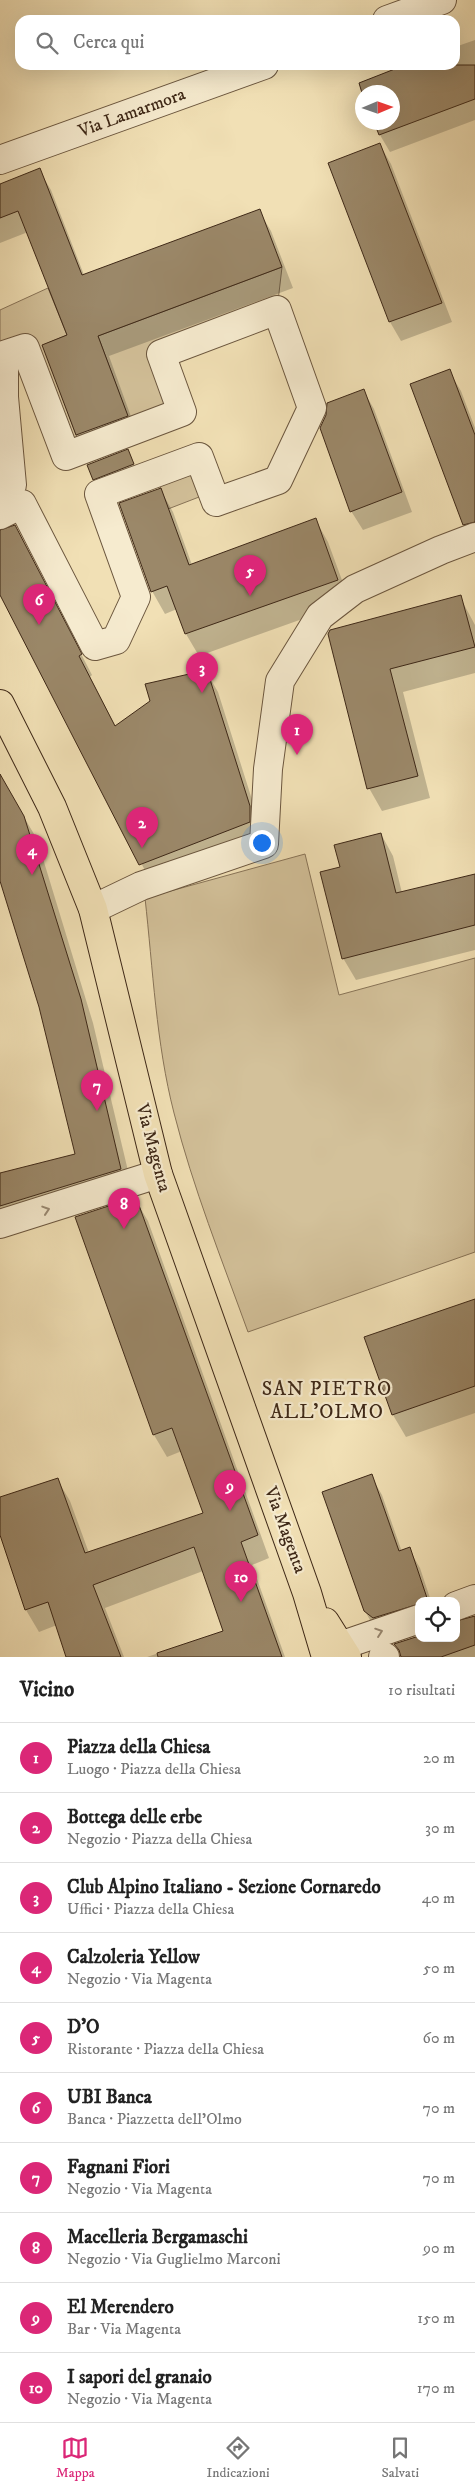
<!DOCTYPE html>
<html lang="it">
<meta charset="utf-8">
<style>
:root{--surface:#fff;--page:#f2f2f2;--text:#222;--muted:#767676;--line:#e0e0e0;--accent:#db2777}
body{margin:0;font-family:"IM FELL DW Pica",serif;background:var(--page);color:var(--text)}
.controls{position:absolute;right:15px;bottom:15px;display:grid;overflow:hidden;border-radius:10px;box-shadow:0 5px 20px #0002}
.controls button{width:45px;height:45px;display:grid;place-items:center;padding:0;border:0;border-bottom:1px solid var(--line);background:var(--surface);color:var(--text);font:25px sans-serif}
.compass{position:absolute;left:355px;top:85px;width:45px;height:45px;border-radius:50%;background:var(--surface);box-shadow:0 5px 20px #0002;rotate:88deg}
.you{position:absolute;left:261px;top:842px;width:18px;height:18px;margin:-12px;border:4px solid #fff;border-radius:50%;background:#1a73e8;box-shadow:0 0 0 8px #1a73e833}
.badge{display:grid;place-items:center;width:32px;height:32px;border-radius:50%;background:var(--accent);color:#fff;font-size:16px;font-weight:700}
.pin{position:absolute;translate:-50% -41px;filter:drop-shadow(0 1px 2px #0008)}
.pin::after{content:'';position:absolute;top:26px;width:18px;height:15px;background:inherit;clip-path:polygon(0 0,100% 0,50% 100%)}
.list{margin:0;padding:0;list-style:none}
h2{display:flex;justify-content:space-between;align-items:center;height:65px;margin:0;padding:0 20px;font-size:21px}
h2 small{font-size:16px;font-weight:400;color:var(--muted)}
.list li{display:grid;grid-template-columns:32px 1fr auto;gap:15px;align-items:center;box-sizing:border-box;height:70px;padding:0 20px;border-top:1px solid var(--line)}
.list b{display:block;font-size:19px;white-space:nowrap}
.list p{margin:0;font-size:16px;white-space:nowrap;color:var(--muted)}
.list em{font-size:16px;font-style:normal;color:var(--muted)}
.icon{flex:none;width:28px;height:28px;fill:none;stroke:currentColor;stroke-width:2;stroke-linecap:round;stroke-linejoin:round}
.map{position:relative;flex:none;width:475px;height:1657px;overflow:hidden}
.search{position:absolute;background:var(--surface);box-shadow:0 5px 20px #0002;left:15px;right:15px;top:15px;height:55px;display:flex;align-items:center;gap:12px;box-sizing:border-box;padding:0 18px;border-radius:15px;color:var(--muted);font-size:19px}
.sheet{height:765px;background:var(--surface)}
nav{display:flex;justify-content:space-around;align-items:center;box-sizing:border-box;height:70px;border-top:1px solid var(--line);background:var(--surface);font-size:14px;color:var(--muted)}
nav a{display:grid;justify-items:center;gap:2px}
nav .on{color:var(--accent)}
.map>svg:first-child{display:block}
</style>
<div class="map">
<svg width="475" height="1657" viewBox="0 0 475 1657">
<rect width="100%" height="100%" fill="#f1e0b5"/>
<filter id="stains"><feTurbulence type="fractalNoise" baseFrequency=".004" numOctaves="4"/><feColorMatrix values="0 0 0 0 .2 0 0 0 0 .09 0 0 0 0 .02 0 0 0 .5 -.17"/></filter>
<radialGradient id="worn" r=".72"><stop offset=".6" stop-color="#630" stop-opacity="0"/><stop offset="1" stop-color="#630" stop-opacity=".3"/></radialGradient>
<!-- green -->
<path fill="#d3c19a" stroke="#887458" d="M282 267 277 310 161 354 182 412 133 431 98 336Z
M48 288 67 335 43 345 82 451 66 456 25 348 4 355 0 450V310Z
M199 457 212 492 168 509 155 473Z
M305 854 339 995 475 958V1252L248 1332C222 1260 193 1188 174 1113 156 1043 153 969 145 898Z"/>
<!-- shadow -->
<path fill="#0003" d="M475 40V120L390 152 380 135 392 122V92H364L409 65H455V47Z
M380 145 391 164 452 322 401 341 390 322 330 164Z
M39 170 51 190 84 275 259 211 271 231 293 288 109 356 138 436 89 455 77 435 44 345 68 336 28 232 0 243V185Z
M449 371 461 391 475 428V542L465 524Z
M363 390 374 409 412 512 363 530 351 511Z
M128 451 141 479 102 493 94 479Z
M160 489 173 512 192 565 315 519 328 542 350 602 199 656 186 634 177 609 165 614 152 591Z
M15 526 92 675 90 677 116 727 206 671 218 692 261 828V842L152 884 0 591V531Z
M460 597 475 625V673L403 692 430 798 382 811 369 788 331 631Z
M0 777 37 839 93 1023 133 1192 0 1231V1174L77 1155 41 1007 0 877Z
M381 834 393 856 402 893 475 876V950L356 980 343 958 342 868Z
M135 1199 148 1221 269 1558 252 1565 285 1657H147L224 1631 203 1571 105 1608 124 1657H67L57 1625 39 1632 26 1610 0 1531V1498L57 1479 70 1501 89 1553 204 1513 182 1451 167 1457 154 1435Z
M475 1299V1413L406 1437 393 1415 366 1338Z
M371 1476 382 1495 402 1552 409 1549 420 1568 431 1601H419V1625L376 1631 365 1611Z
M475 1617V1657H402L395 1645 419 1638H456Z"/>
<!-- building -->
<path fill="#9b8869" stroke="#3e2817" d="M405 65H475V99L379 135 374 122H392V92L362 93 359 83Z
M380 143 442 303 389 322 328 163Z
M40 168 82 275 260 209 282 267 98 336 128 416 76 435 42 345 67 335 18 211 0 218V184Z
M450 369 475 435V522L463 525 410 384Z
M364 389 402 492 350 512 320 428 326 415 327 403Z
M128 449 134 464 93 480 87 465Z
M161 488 189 565 316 518 338 580 185 634 167 586 151 592 119 503Z
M15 525 82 654 79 656 115 726 150 701 145 684 207 670 250 806V822L139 865 0 595V530Z
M461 595 475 647 390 669 418 776 367 789 328 634 330 630Z
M0 774 24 816 81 999 121 1169 0 1206V1173L75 1154 39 1007 0 881Z
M381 833 396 893 475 874V925L342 959 320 872 340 867 334 845Z
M136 1197 258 1535 241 1542 282 1657H158L157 1653 223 1631 194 1547 93 1585 121 1657H66L48 1602 25 1610 0 1535V1497L58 1478 85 1553 203 1513 172 1428 153 1435 75 1217Z
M475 1299V1386L392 1415 364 1337Z
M372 1474 399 1551 410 1547 428 1601H419V1604L373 1618 364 1611 322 1492Z
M475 1616V1645L441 1657H401L399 1650 394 1644 419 1636V1638H456V1621Z"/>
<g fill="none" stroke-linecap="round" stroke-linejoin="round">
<!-- minor casing -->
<g stroke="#6b563e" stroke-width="30">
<path id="minor" d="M387 20 442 0
M0 160 264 65
M0 489 12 485 4 397V355L25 348 66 456 182 412 161 354 277 310 312 408 278 480 216 502 199 457 99 494 136 597 116 640 95 646 22 504 0 515
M93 909 141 886 264 844 268 769 280 681 320 616 355 589 441 550 475 537
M0 1224 158 1174
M456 1606 475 1599
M340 1646 419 1619
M383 1657H385"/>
</g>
<!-- major casing -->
<g stroke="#3e2817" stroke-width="30">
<path id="major" d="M0 704 52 807 93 909 158 1174 307 1593 326 1657
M325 1622 347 1657"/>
</g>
<!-- minor -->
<use href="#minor" stroke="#f6ebcf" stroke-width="28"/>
<!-- major -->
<use href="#major" stroke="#f1e0b5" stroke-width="28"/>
</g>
<!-- one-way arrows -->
<defs><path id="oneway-chevron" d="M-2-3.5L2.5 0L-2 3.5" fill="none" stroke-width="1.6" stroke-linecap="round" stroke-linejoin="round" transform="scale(1.25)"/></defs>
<g stroke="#9a8a73">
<use href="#oneway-chevron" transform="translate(46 1210) rotate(-18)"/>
<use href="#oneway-chevron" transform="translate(379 1632) rotate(-19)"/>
</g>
<g text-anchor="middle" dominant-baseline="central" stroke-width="4.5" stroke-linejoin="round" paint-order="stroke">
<!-- street labels -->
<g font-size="18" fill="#3e2817" stroke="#f6ebcf">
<text transform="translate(132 113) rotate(-20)">Via Lamarmora</text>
<text transform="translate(153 1148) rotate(75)">Via Magenta</text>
<text transform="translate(285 1530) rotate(70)">Via Magenta</text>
</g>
<!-- quarter labels -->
<g font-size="20" letter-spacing="1" fill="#3e2817" stroke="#f6ebcf">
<text x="327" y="1389">SAN PIETRO<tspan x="327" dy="23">ALL'OLMO</tspan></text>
</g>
</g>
<rect width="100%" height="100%" filter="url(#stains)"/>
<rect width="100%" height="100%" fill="url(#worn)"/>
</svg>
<div class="controls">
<button><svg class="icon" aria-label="locate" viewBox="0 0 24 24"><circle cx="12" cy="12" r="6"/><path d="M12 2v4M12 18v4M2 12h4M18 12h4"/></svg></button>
</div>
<svg class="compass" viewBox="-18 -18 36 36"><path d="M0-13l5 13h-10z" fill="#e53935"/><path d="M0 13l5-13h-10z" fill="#767676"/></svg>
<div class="you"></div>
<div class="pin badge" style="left:297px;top:755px">1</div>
<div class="pin badge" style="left:142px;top:848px">2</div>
<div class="pin badge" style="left:202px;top:693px">3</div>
<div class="pin badge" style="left:32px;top:875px">4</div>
<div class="pin badge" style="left:250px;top:596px">5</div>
<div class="pin badge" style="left:39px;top:625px">6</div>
<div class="pin badge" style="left:97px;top:1111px">7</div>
<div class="pin badge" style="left:124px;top:1229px">8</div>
<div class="pin badge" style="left:230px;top:1511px">9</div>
<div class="pin badge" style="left:241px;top:1602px">10</div>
<div class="search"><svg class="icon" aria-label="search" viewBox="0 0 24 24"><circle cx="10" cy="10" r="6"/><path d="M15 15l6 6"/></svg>Cerca qui</div>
</div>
<section class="sheet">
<h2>Vicino<small>10 risultati</small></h2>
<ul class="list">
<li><span class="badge">1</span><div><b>Piazza della Chiesa</b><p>Luogo · Piazza della Chiesa</p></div><em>20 m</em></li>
<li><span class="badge">2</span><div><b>Bottega delle erbe</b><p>Negozio · Piazza della Chiesa</p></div><em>30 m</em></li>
<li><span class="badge">3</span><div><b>Club Alpino Italiano - Sezione Cornaredo</b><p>Uffici · Piazza della Chiesa</p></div><em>40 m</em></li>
<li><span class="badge">4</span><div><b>Calzoleria Yellow</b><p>Negozio · Via Magenta</p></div><em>50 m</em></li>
<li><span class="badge">5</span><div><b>D'O</b><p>Ristorante · Piazza della Chiesa</p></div><em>60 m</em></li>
<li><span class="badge">6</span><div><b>UBI Banca</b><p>Banca · Piazzetta dell'Olmo</p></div><em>70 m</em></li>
<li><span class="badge">7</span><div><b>Fagnani Fiori</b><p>Negozio · Via Magenta</p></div><em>70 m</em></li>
<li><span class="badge">8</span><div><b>Macelleria Bergamaschi</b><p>Negozio · Via Guglielmo Marconi</p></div><em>90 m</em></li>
<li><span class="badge">9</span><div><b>El Merendero</b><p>Bar · Via Magenta</p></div><em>150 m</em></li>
<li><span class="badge">10</span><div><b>I sapori del granaio</b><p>Negozio · Via Magenta</p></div><em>170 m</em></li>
</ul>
</section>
<nav>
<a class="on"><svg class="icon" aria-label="map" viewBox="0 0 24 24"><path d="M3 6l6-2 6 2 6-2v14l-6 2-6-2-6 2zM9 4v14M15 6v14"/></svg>Mappa</a>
<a><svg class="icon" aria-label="directions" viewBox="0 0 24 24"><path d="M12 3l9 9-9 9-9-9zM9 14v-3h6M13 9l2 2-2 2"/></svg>Indicazioni</a>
<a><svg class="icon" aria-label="saved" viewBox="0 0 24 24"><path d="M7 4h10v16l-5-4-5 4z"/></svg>Salvati</a>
</nav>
